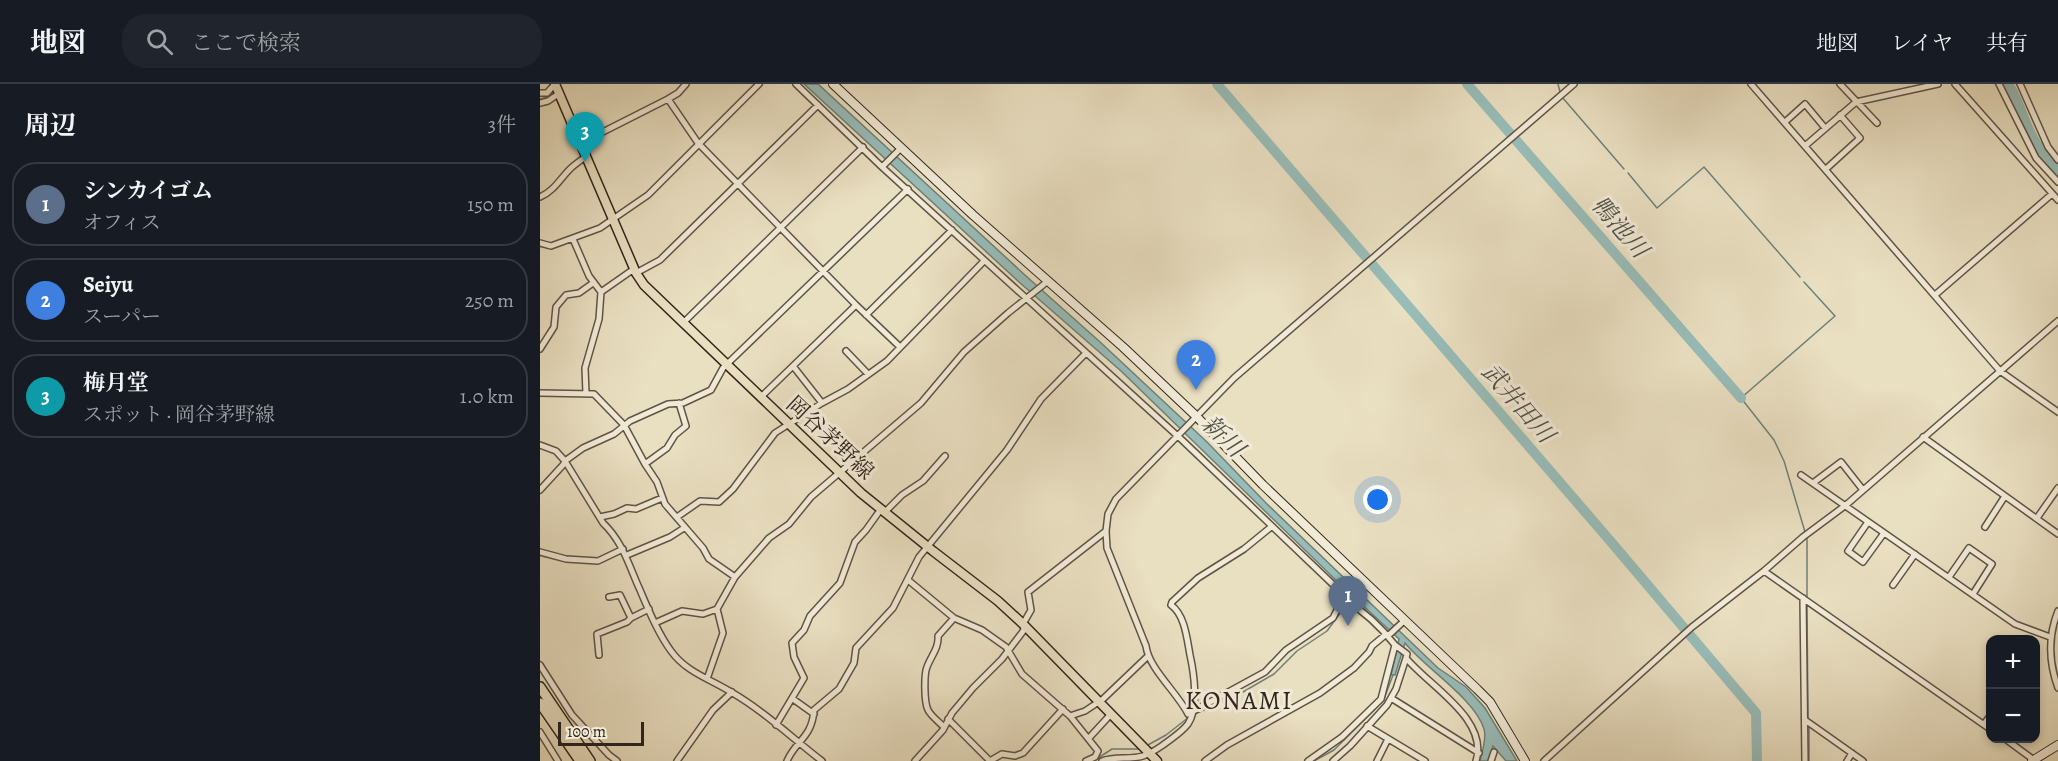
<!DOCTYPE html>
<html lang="ja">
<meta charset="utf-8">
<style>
:root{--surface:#171b24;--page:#20242c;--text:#f1f3f6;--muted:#9ea1a6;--line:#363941;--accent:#8c9099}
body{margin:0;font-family:Alegreya,"Noto Serif JP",serif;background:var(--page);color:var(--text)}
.controls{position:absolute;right:18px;bottom:18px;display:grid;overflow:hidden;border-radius:12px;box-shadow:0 3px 9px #0003}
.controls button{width:54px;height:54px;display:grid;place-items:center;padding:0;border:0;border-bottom:2px solid var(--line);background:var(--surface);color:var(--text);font:30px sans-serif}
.scale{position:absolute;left:18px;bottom:15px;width:86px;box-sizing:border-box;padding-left:6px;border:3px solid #32251b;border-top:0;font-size:16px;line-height:21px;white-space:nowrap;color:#32251b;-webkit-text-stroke:4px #f1ead7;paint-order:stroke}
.you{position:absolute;left:838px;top:416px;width:21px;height:21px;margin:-15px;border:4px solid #fff;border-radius:50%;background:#1a73e8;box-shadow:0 0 0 9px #1a73e833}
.badge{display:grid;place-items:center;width:39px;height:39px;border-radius:50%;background:var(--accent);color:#fff;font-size:20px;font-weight:700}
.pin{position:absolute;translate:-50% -50px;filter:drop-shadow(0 2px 3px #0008)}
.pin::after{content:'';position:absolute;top:32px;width:21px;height:18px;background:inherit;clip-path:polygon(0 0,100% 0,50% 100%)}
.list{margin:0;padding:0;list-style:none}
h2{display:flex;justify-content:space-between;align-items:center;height:78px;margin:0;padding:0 24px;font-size:26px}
h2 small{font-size:20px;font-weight:400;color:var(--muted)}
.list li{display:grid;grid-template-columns:39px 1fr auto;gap:18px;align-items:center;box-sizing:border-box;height:84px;margin:0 12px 12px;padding:0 12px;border:2px solid var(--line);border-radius:24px}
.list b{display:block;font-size:22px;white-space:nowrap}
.list p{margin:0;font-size:20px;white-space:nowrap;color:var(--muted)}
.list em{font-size:20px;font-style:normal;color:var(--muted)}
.icon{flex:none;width:33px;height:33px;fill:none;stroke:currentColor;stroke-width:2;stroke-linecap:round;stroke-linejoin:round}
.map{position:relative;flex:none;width:1518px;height:677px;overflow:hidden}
header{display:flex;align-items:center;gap:36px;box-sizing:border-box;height:84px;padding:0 30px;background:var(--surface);border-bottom:2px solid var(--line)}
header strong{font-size:28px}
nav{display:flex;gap:33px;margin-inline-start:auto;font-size:21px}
.search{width:420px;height:54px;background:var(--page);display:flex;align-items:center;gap:15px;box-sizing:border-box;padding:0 21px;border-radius:24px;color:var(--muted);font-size:22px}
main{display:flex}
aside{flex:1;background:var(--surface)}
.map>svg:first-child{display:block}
</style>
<header>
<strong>地図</strong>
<div class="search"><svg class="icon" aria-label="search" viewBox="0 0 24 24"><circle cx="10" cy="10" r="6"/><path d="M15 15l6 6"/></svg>ここで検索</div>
<nav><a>地図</a><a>レイヤ</a><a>共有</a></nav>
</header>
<main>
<aside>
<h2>周辺<small>3件</small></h2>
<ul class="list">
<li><span class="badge" style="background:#5c6f8a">1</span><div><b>シンカイゴム</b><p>オフィス</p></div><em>150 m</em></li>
<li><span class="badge" style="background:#3f7fe0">2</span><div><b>Seiyu</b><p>スーパー</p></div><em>250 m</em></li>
<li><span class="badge" style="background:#0f9aa8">3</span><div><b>梅月堂</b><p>スポット · 岡谷茅野線</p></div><em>1.0 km</em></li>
</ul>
</aside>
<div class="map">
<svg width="1518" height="677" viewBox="0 0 1518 677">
<rect width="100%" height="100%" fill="#e9dfc1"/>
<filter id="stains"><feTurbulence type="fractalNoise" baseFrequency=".00333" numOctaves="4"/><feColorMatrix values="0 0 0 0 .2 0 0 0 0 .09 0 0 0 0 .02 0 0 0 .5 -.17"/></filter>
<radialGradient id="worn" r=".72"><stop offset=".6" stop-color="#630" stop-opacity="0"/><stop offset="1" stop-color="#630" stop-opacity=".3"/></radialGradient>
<!-- water -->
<path fill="#98bcb8" stroke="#6f8079" stroke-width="1.5" d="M264 0H278L486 192 559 257 667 358 726 419 898 584 926 603 945 624 977 677H966L953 662 948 677H940C942 667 947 655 944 645 935 615 885 584 865 559L855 591H851L859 555 804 504 581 287 479 198Z"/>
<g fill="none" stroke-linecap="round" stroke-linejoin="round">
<!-- stream -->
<path stroke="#6f8079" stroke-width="1.5" d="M1018 0 1020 8
M1022 13 1084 85
M0 15 7 13 14 6
M1088 89 1117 124 1164 83 1260 193
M1264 198 1295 232 1201 314 1234 356 1244 377 1265 448
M1267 453V513
M1267 521 1268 635
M844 615 853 591
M653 631 703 608 734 590 757 567 787 547 807 520
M1269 644V677
M606 662 626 651 649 633
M558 674 572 665H599
M774 677 794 666 837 623"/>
<!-- river -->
<path stroke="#98bcb8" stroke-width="10" d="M677 0 1072 459 1216 629 1217 677
M927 0 1201 314
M1468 0C1478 14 1482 32 1490 48 1497 63 1507 75 1518 87"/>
<!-- street casing -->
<g stroke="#605444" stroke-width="8">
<path id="street" d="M256 0 342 83 642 356 803 510V514C822 526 841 543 855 561L841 615 802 653 768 677
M1211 0 1460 287 1518 328
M1300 0 1337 39
M1415 0 1518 116
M1459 0 1496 74 1518 98
M1480 0 1508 63 1518 76
M0 9H7L15 0
M128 15 158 59 316 221 360 263
M0 19 8 17 20 9
M1245 38 1265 20 1285 44
M41 59 128 15 138 9 146 0
M1265 62 1316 18 1398 0
M342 83 361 64
M1286 85 1320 54 1300 31
M0 113C14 107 20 95 30 85 35 80 41 76 47 72
M33 155 49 192 61 208 59 235 45 284 46 309
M0 159 11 162 60 144 108 111 219 0
M61 208 91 187 96 189 120 176 278 21
M1395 211 1512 110
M326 231 412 146
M143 239 323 63
M0 265 14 243 16 223 26 211 39 209 53 199
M306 267 328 290
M253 282 282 319
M0 309 54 310 84 341 105 380 117 398 125 420 163 464 169 475 195 493
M221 313 316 221
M1383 353 1518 450
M0 361 16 367 25 377 63 439C83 458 89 482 100 506 109 527 118 549 131 567 146 588 170 595 191 608 224 627 252 654 282 677
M105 380 127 364 135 351 146 342 139 319
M1261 391 1475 540 1510 553
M1273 399 1301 378 1323 406
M0 406 23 381 25 377 43 364 74 350 90 337 128 320 143 319 171 306 183 284 368 105
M345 428 362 411 383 397 405 372
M60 433 74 430 87 424 96 425 122 414
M137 433 160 417 179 418 193 405 235 349 282 319 308 305 347 277 444 177
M1497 434 1518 404
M1328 438 1308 467 1323 478 1344 449
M1445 443 1465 412
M0 468 26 475 58 477 83 465
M87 471 130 453 144 444
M1224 487 1450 645
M1409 493 1429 464 1452 480 1433 510
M368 496 414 534 442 546 466 563 482 590 530 632
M1353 501 1375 470
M803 514 793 534 746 566 725 588 648 630C637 608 609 585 606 562L567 464 566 447 568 430 576 415 694 294 1034 0
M1263 514 1265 677
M1518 527C1508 552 1509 579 1518 604
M91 534 109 525
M115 539 142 527 163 530 177 525 195 493 229 454 249 440 271 413 381 319 424 268 468 229 508 197
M855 561 867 570 866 574
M59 571 57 550 87 538 91 534 80 511 69 513
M0 581 32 631 69 671 77 677
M167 595 183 549 177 525
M851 614 939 669
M253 615 274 630
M408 635 450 677 462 670 475 672 483 669 523 625
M1265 636 1323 677
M1444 640 1450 632
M236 641 264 594 254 573 252 559 264 546 270 532 300 499 315 458 326 446 341 425
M827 642 885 677
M404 643C399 638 391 632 388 626 384 618 384 590 387 583 391 572 399 564 398 552L414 534
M0 648 18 677
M549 654 571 630
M1464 654 1494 676
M137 677 173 626 192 608
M247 677C256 656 272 654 274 626L299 605 314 579 316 564 353 524 379 473 467 366 501 315 546 269
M375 677 403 646 412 629 433 604 462 575 484 546 483 540 491 526 488 508 566 447
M546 677 555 673 558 667 530 632 545 627 563 615 607 573
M562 677C575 672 589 676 603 672 610 670 617 665 623 661 632 654 641 649 648 640 659 624 654 589 650 571 647 555 645 531 631 521L632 518 658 494 704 465 731 443
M665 677 687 661 780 609 814 584 829 568 832 562 844 552 850 550 865 536
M793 677 810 662 847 621 856 605 866 574C889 602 949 635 936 677
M837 677 848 655
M951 677 954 668
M1004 677 1152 543 1224 487 1263 453 1306 421 1518 237
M1307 677 1312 669"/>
</g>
<!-- secondary casing -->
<g stroke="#32251b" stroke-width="10">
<path id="secondary" d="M293 0 433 131 583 263 656 332 723 401 937 605 950 618 985 677
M1492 677 1518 661"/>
</g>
<!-- primary casing -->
<g stroke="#32251b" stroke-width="11">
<path id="primary" d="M15 0 96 189 104 201 321 409 393 467 458 517 483 540 617 677"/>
</g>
<!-- highway casing -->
<g stroke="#32251b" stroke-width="12">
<path id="highway" d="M0 603 50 677
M0 619 40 677"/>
</g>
<!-- street -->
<use href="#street" stroke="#f1ead7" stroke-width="5"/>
<!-- secondary -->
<use href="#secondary" stroke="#f1ead7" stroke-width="8"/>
<!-- primary -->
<use href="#primary" stroke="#e9dfc1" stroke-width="8"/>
<!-- highway -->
<use href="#highway" stroke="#e9dfc1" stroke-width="9"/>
</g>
<g text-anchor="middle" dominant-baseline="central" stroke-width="6" stroke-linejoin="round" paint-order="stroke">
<!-- street labels -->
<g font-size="22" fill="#32251b" stroke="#f1ead7">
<text transform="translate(290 354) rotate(43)">岡谷茅野線</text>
</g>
<!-- water labels -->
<g font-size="24" font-style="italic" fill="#51524a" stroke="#f1ead7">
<text transform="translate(1080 143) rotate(49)">鴨池川</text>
<text transform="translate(978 319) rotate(49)">武井田川</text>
<text transform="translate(683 352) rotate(44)">新川</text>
</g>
<!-- quarter labels -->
<g font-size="26" letter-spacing="1.5" fill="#32251b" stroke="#f1ead7">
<text x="699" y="616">KONAMI</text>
</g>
</g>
<rect width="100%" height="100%" filter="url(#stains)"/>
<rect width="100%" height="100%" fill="url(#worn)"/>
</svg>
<div class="controls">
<button>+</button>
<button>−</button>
</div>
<div class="scale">100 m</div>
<div class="you"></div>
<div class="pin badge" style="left:808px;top:542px;background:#5c6f8a">1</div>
<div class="pin badge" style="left:656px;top:306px;background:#3f7fe0">2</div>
<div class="pin badge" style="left:45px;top:78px;background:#0f9aa8">3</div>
</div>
</main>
